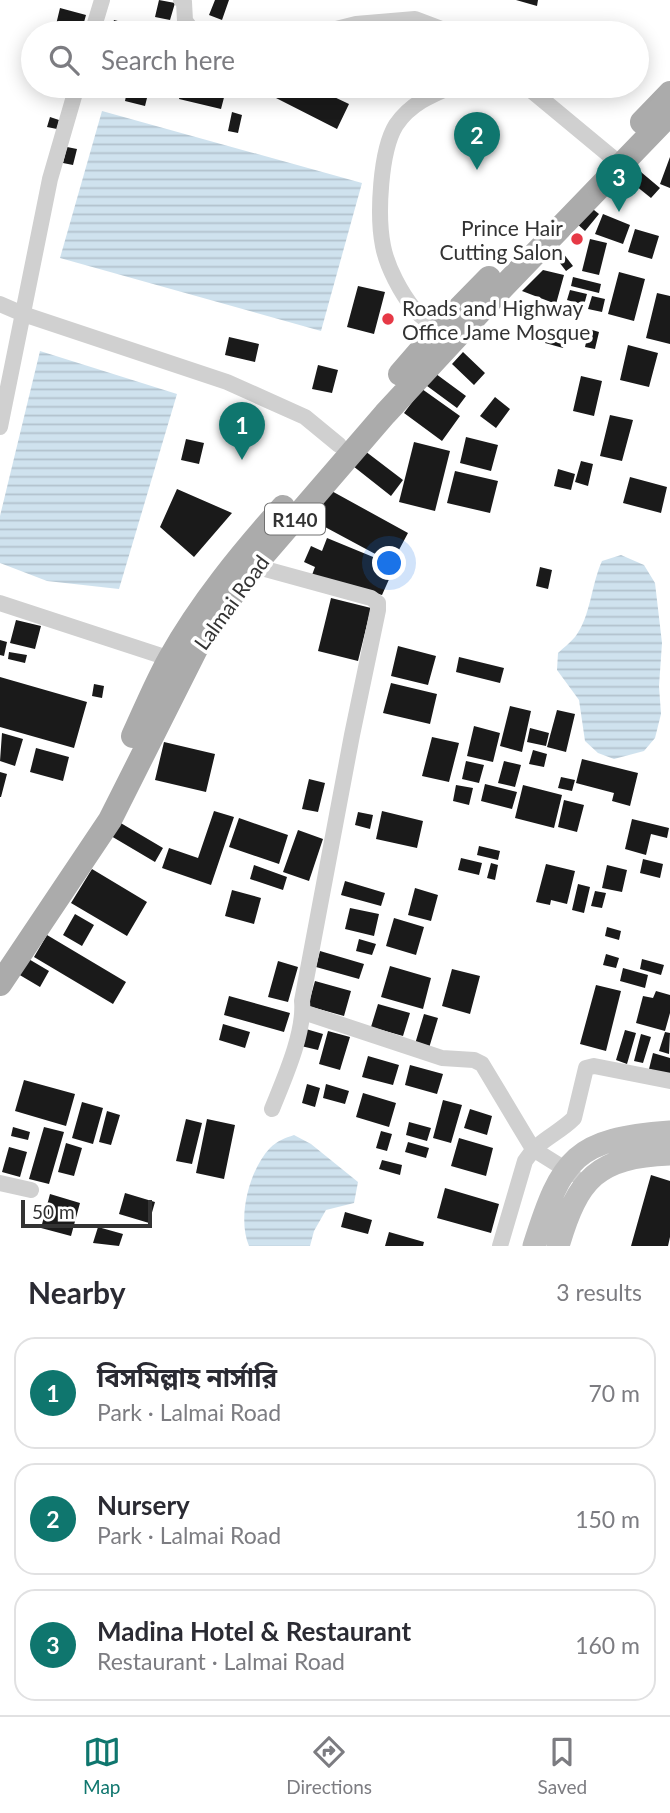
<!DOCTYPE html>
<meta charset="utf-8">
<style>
:root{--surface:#fff;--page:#f7f7f7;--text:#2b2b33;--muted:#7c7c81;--line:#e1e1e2;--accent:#0f766e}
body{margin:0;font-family:Lato,"Noto Sans Bengali",sans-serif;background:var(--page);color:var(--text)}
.scale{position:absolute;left:21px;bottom:18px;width:131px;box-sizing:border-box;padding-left:7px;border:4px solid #333;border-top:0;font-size:19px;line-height:24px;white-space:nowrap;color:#333;-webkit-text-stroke:5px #fff;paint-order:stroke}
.you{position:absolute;left:390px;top:564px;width:24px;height:24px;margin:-18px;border:5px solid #fff;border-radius:50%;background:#1a73e8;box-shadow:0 0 0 10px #1a73e833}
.badge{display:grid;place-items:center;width:46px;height:46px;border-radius:50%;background:var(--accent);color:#fff;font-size:23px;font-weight:700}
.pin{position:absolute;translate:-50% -58px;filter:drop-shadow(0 2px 4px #0008)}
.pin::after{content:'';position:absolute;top:37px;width:24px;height:21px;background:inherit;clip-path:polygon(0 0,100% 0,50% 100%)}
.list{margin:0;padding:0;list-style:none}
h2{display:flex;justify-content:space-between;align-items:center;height:91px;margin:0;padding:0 28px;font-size:30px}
h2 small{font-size:23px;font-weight:400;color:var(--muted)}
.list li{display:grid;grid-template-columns:46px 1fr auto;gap:21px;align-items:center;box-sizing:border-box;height:112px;margin:0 14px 14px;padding:0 14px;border:2px solid var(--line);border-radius:21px}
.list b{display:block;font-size:26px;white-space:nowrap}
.list p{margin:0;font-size:23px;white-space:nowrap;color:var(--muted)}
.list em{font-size:23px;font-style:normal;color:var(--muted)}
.icon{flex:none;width:38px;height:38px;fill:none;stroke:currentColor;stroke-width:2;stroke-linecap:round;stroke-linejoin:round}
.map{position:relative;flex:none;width:670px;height:1246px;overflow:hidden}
.search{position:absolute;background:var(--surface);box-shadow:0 4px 18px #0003;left:21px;right:21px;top:21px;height:77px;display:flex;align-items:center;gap:18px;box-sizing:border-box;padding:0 24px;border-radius:38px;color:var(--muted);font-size:26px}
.sheet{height:469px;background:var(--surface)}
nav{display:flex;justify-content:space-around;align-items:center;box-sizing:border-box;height:98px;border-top:2px solid var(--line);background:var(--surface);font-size:19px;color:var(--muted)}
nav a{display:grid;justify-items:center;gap:4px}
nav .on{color:var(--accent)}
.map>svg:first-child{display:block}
</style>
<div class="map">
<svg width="670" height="1246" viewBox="0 0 670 1246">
<defs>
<pattern id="water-rules" width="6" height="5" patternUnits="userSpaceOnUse" patternTransform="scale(1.75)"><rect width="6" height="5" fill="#cfe2ee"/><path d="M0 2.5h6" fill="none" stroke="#b2c2cd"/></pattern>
</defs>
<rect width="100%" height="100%" fill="#fff"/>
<!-- water -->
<path fill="url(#water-rules)" d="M102 111 362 183 321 331 60 258Z
M40 351 177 394 119 589 47 581 0 563V516Z
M621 555 644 565 655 583 662 643 659 686 661 714 655 738 644 751 614 759 598 753 585 741 579 700 557 670 558 653C563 648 570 643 575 637 591 616 591 585 602 561Z
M294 1135 311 1144 358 1182 354 1203 326 1210 314 1231 310 1246H249C237 1218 249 1170 270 1148 277 1141 285 1138 294 1135Z"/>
<!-- building -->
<path fill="#1a1a1a" d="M159 0 175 3 170 20 155 17Z
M215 0H229L222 20 209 15Z
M516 0H538L537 6Z
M60 8 86 15 81 33H54Z
M114 20 133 25 131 33 110 32Z
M145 24 163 29 162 33H142Z
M128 86H150L145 106 125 101Z
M182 86H227L221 109 179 99Z
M282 86H311L349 104 337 129 276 98Z
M232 112 242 115 238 133 228 131Z
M50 117 59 120 57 129 47 127Z
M67 147 77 149 73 165 63 163Z
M670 157V188L660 184Z
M635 167 660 188 651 198 626 178Z
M589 206 599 214 585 231 575 222Z
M603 214 630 225 623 244 595 234Z
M635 229 659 236 652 259 628 252Z
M590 239 607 243 599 275 582 271Z
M556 244 573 266 566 271 549 249Z
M543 270 564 275 556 304 522 291Z
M619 272 645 279 634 321 608 314Z
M573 277 601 284 599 293 571 286Z
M358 286 385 292 374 334 347 327Z
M570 290 587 294 584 305 567 300Z
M657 293 670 296V344L646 338Z
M592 296 605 299 602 312 588 309Z
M589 329 599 332 595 349 585 347Z
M547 333 566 338 563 348 545 343Z
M229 337 259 344 255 362 225 355Z
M628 345 658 353 649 387 620 380Z
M463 352 485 373 474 385 452 364Z
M318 365 338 370 332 393 312 389Z
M432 371 466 396 457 408 423 383Z
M581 376 602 381 594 416 573 411Z
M422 389 460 416 442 441 404 413Z
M495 397 510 409 496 428 480 416Z
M610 415 633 420 622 461 600 456Z
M466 437 498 445 491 471 460 463Z
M186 439 204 443 199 464 181 460Z
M414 442 450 451 435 511 399 502Z
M365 451 403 480 391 496 353 466Z
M581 461 593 464 588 486 575 482Z
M558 469 575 474 571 490 554 486Z
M455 471 498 481 490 513 447 503Z
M630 477 667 487 661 513 623 503Z
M177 489 232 513 194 557 160 527Z
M328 489 408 533 392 563 312 520Z
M327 538 395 566 382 595 312 575 315 567 304 562 311 546 322 551Z
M540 567 552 570 548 589 536 586Z
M331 598 371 608 358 661 318 651Z
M16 620 41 626 35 649 10 643Z
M0 640 7 642 4 656 0 655Z
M398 646 436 656 428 685 391 676Z
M9 652 27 655 25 663 8 659Z
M459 657 504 668 500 683 456 672Z
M0 677 87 702 74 748 0 727Z
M391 683 437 694 430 724 383 713Z
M94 684 104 686 102 698 92 696Z
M510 706 531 711 522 752 500 746Z
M557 710 575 714 566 752 547 747Z
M474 726 500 733 493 762 467 756Z
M530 728 549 733 546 746 527 742Z
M2 733 23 739 15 766 0 761Z
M432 737 459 743 449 782 422 776Z
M164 742 215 754 206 792 155 780Z
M36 748 69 757 63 781 30 772Z
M533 750 547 754 544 767 529 764Z
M582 759 638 773 630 806 612 801 614 793 576 783Z
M466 761 484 765 479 783 462 779Z
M504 761 521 765 515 787 498 783Z
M0 772 7 774 1 797H0Z
M561 777 575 780 572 791 558 788Z
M309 779 325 783 318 812 302 809Z
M485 784 517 792 512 809 481 801Z
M456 785 473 788 469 805 453 801Z
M523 785 562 795 554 828 515 818Z
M564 800 584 805 577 832 558 827Z
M214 811 234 817 211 885 162 868 169 848 198 858Z
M382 811 423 821 417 848 376 839Z
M358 812 373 815 370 829 355 825Z
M239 818 288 835 279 864 229 847Z
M632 819 669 828 667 838 651 834 646 855 625 849Z
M119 822 163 848 155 862 111 836Z
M298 830 323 839 309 881 283 872Z
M479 846 500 851 498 860 477 855Z
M461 858 482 863 479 875 458 870Z
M643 859 663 864 660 878 640 873Z
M491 863 498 865 495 880 487 878Z
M546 864 575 871 567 904 551 900 550 905 536 902Z
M254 865 287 877 283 890 250 879Z
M607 865 627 870 622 892 602 888Z
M92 869 147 902 127 936 71 903Z
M345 881 385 893 381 906 341 895Z
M578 884 590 887 584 913 572 910Z
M415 888 438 895 431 921 408 915Z
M232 890 261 898 254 924 225 916Z
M595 891 606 893 602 908 591 906Z
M350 908 379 914 374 936 345 929Z
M75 914 94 925 82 946 63 935Z
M394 918 424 927 416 955 386 946Z
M607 927 621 931 619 940 605 936Z
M47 935 126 982 113 1004 34 957Z
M359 939 376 944 372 955 356 951Z
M320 951 364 964 359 979 316 967Z
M606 954 619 958 616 968 603 965Z
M27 958 49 971 40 987 18 974Z
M642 959 664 965 661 975 640 969Z
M278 961 298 967 288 1002 268 997Z
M390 966 431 978 423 1009 381 997Z
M623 968 648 975 645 988 620 981Z
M452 969 480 976 470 1014 442 1006Z
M315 981 351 991 344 1016 308 1006Z
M596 985 621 991 606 1051 580 1044Z
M656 991 670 995V1013L665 1031 636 1023 643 996 653 998Z
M229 996 290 1013 284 1032 224 1015Z
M378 1004 410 1013 403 1036 371 1027Z
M424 1014 438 1018 429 1048 415 1044Z
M223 1024 250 1032 245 1048 219 1040Z
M306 1029 323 1034 318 1050 301 1046Z
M625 1030 636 1033 627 1064 616 1060Z
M328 1031 350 1037 340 1070 319 1064Z
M665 1032 670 1033 669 1054 659 1051Z
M641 1034 651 1037 643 1063 634 1061Z
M653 1053 670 1058V1076L649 1069Z
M368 1056 399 1065 393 1085 362 1077Z
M410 1065 443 1074 437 1094 405 1085Z
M24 1080 75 1094 66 1126 15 1111Z
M307 1084 320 1088 315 1107 302 1103Z
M326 1084 349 1091 345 1104 323 1098Z
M363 1093 396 1103 389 1127 356 1117Z
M443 1100 462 1105 451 1143 433 1138Z
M82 1102 103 1108 93 1144 72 1138Z
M470 1109 492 1116 487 1135 464 1128Z
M107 1111 120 1115 111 1145 99 1142Z
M186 1119 202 1123 192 1164 176 1161Z
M207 1119 235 1125 224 1179 196 1173Z
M409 1122 431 1128 427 1141 406 1135Z
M13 1127 30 1132 28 1140 11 1136Z
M44 1127 64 1132 49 1184 29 1179Z
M381 1131 392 1134 387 1151 376 1148Z
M459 1138 493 1148 486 1176 451 1166Z
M408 1142 429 1148 426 1158 405 1152Z
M66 1143 82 1148 74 1176 58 1172Z
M9 1147 27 1152 20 1177 2 1172Z
M382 1160 402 1165 400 1175 379 1169Z
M651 1175 670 1181V1237L668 1246H631Z
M445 1188 499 1204 491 1233 437 1218Z
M125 1193 155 1202 149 1223 119 1214Z
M50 1194 80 1203 71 1236 41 1228Z
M345 1212 372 1220 368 1234 341 1227Z
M98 1227 123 1234 119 1246 93 1243Z
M389 1232 424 1242 423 1246H385Z"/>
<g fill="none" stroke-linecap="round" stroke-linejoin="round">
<!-- street -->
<path stroke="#d0d0d0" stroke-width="16" d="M181 0 184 2 185 21 192 30 207 33
M92 33 102 0
M320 33 356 24 415 19 452 33
M499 86 530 89
M526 86 620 164
M0 304 23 314 227 382 305 417 339 445
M439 329C431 323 420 317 414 309 401 293 387 267 383 246 377 216 380 151 396 125 410 104 431 95 453 86
M0 427 50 179 77 86
M254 566 371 598 378 603V610L352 735 302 1001C305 1033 284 1079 272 1109
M0 603 177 661
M303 1012 442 1058 474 1060 482 1064 533 1149 573 1174
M0 1183 31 1190
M500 1246 525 1161C539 1139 557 1135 574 1118L586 1068 594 1066 670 1081"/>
<!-- secondary -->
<path stroke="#bdbdbd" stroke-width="23" d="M534 1246C562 1157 575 1139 670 1132
M558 1246C578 1178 597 1157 670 1154"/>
<!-- primary -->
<path stroke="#ababab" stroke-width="24" d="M642 122 670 93
M400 374 439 329 489 278
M133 736C145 710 156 683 170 658 201 603 241 554 283 507
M0 984 110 820 204 633 254 566 385 414 503 287 670 114"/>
</g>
<!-- markers -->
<g fill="#e63946" stroke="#fff" stroke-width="2.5">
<circle cx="577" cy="239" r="7"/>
<circle cx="388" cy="319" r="7"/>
</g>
<g text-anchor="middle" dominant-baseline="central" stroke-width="7" stroke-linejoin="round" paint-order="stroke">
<!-- shield labels -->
<rect fill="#fff" stroke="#707070" stroke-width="2" x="265" y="503.5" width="60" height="31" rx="5"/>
<g font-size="19" font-weight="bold" fill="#333">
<text x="295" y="519">R140</text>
</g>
<!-- poi labels -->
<g font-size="21" fill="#333" stroke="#fff" text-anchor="end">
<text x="563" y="227">Prince Hair<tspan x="563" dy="24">Cutting Salon</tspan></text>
<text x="402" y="307" text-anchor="start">Roads and Highway<tspan x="402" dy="24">Office Jame Mosque</tspan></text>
</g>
<!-- street labels -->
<g font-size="21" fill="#333" stroke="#fff">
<text transform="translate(231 602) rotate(-54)">Lalmai Road</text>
</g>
</g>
</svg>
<div class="scale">50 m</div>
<div class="you"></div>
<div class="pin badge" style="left:242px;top:460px">1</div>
<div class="pin badge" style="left:477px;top:170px">2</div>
<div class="pin badge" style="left:619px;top:212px">3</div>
<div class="search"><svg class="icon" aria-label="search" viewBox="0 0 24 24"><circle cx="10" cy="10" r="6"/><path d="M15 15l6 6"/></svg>Search here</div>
</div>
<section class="sheet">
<h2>Nearby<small>3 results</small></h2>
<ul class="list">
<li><span class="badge">1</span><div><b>বিসমিল্লাহ নার্সারি</b><p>Park · Lalmai Road</p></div><em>70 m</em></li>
<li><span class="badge">2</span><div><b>Nursery</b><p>Park · Lalmai Road</p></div><em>150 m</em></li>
<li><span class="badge">3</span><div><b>Madina Hotel &amp; Restaurant</b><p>Restaurant · Lalmai Road</p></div><em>160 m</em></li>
</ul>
</section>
<nav>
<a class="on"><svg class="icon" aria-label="map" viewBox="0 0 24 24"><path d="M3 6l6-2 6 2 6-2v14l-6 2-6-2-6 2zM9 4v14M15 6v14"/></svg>Map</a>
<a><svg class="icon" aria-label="directions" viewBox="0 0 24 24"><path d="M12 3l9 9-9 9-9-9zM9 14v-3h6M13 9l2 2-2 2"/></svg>Directions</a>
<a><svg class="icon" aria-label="saved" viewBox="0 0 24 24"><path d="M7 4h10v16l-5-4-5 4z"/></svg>Saved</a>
</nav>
